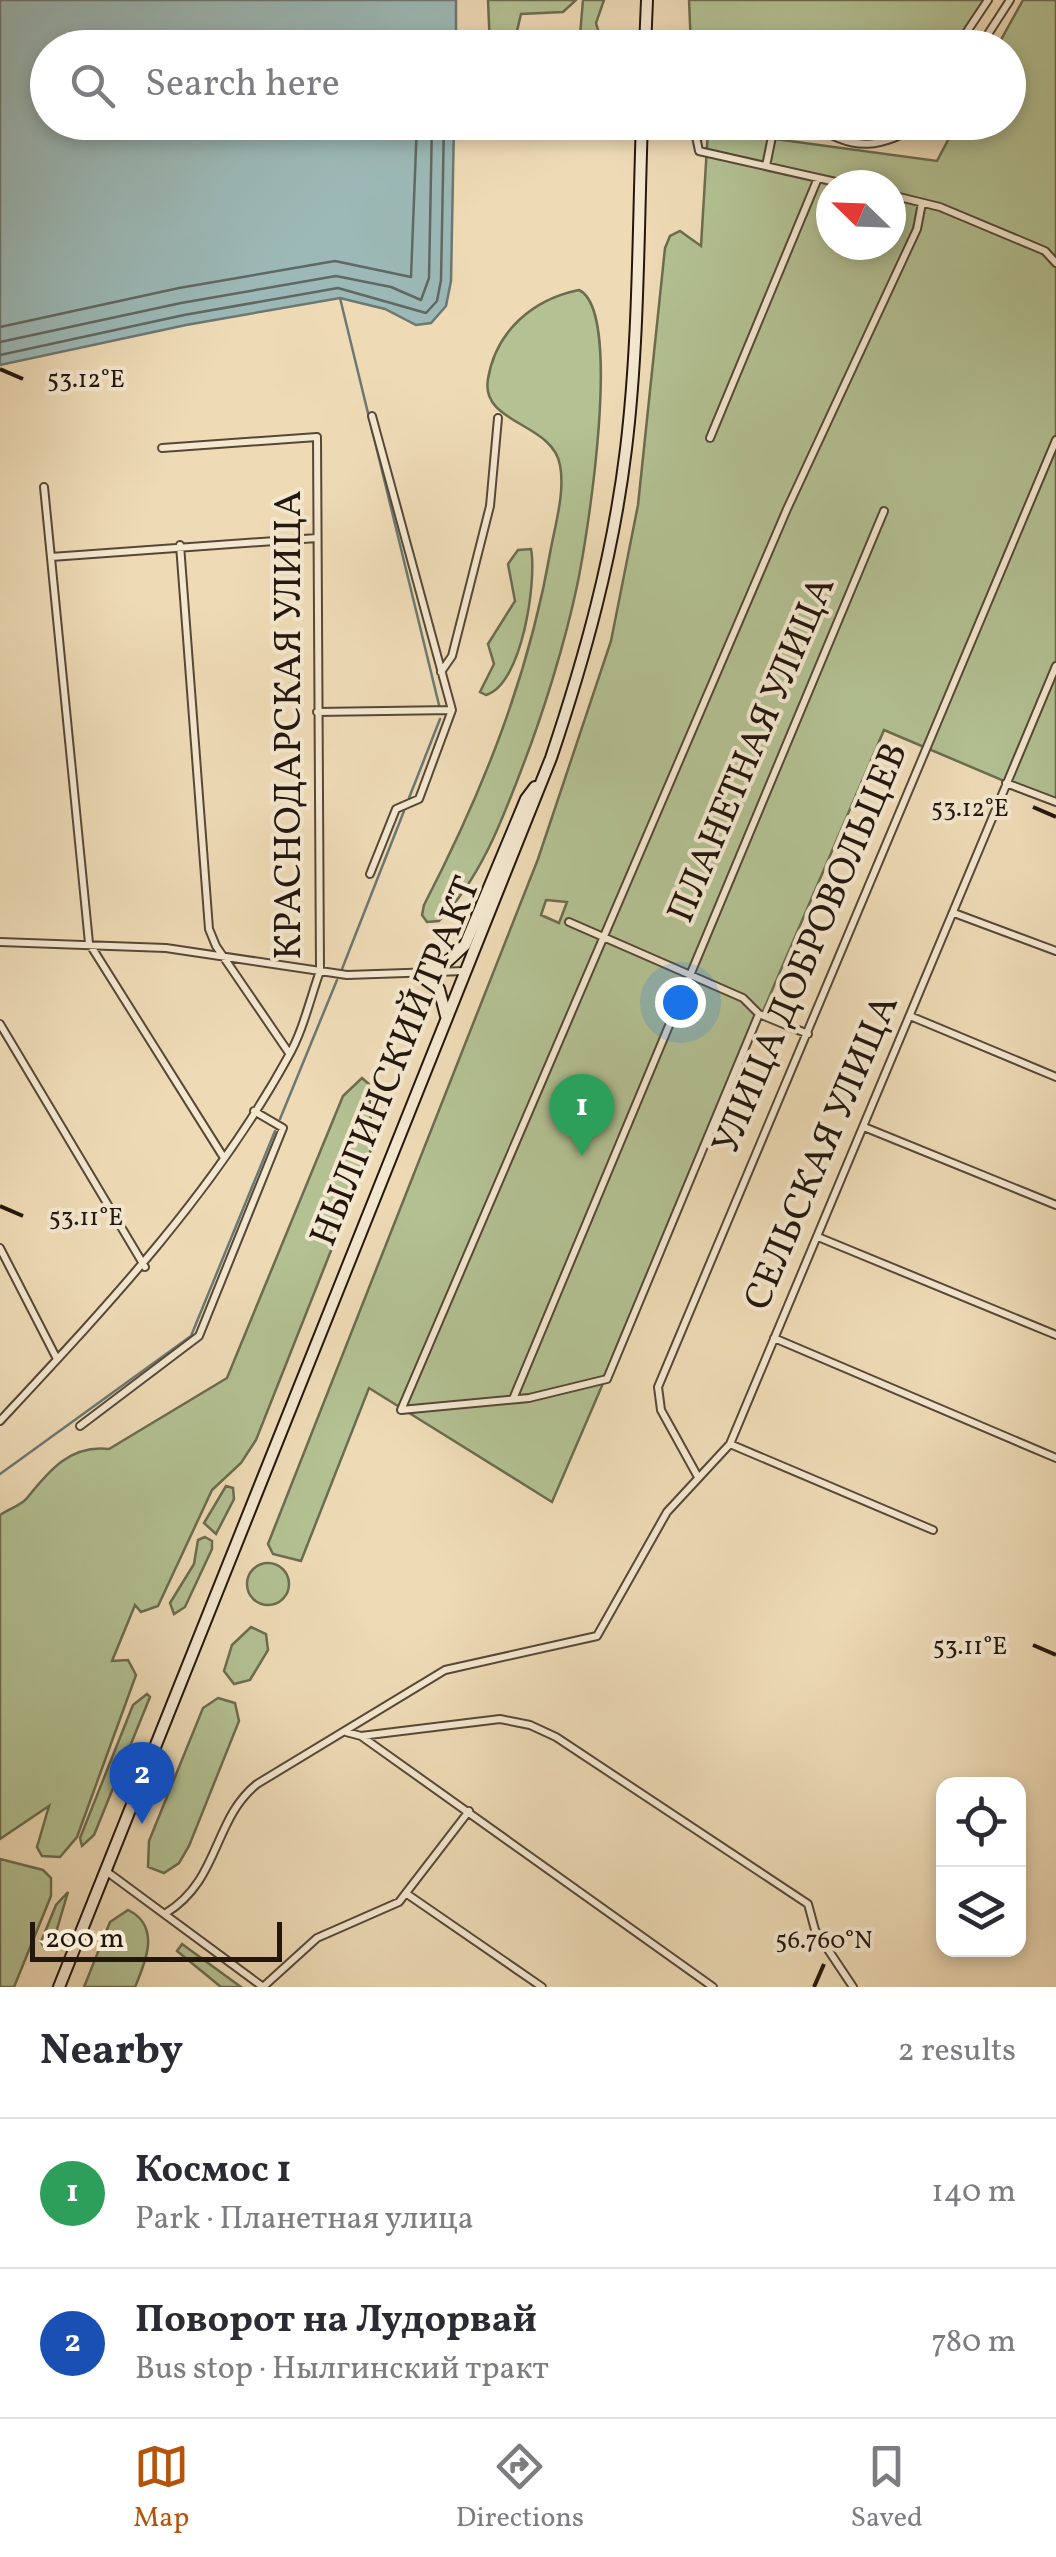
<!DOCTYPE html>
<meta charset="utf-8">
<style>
:root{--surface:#fff;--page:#f2f2f3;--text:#2b2b33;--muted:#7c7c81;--line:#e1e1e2;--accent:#b45309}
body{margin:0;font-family:Vollkorn,serif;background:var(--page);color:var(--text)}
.controls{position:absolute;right:30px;bottom:30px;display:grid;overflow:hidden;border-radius:20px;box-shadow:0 5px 15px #0003}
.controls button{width:90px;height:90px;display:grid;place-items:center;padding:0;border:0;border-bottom:2px solid var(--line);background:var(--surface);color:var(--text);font:50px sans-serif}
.compass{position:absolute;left:816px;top:170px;width:90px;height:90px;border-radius:50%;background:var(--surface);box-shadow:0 5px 15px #0003;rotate:293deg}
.scale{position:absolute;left:30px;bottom:25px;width:252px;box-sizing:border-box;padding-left:10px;border:5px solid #23170d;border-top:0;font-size:28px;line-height:35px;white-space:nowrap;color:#23170d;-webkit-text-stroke:8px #f4e8d0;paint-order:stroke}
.you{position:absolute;left:680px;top:1002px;width:35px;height:35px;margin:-25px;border:8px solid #fff;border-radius:50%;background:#1a73e8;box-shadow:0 0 0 15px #1a73e833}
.badge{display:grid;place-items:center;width:65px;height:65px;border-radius:50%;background:var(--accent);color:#fff;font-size:32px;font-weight:700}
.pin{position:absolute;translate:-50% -82px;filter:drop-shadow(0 2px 5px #0008)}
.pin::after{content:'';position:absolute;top:52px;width:35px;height:30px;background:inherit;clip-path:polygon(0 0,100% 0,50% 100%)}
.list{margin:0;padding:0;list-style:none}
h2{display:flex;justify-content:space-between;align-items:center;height:130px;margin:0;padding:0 40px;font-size:42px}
h2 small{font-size:32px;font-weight:400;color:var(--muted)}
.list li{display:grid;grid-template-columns:65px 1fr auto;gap:30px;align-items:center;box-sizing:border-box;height:150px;padding:0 40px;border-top:2px solid var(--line)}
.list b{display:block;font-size:38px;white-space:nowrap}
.list p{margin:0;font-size:32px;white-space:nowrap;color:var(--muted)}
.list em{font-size:32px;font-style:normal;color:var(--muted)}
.icon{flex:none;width:55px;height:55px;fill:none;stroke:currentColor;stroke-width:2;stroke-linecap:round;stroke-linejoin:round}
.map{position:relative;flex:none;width:1056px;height:1987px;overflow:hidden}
.search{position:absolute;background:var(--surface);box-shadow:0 5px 15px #0003;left:30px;right:30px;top:30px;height:110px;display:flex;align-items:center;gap:25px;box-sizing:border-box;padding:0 35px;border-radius:55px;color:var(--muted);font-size:38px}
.sheet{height:430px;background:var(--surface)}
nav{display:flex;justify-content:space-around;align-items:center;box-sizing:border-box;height:140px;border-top:2px solid var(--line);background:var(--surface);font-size:28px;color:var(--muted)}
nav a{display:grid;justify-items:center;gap:5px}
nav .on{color:var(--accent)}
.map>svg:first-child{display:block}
</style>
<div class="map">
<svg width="1056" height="1987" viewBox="0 0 1056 1987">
<rect width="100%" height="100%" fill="#eedbb6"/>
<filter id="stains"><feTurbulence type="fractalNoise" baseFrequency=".002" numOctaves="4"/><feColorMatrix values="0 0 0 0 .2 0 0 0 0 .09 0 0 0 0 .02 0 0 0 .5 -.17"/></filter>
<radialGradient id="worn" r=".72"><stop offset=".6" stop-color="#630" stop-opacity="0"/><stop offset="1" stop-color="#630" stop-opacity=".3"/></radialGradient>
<!-- green -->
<path fill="#b3c193" stroke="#6b6c50" stroke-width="2.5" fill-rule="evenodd" d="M488 0H576L563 12 521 14 517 31 524 47 490 48Z
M583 0H604L596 23 603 47H579Z
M689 0H988L952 48 691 47Z
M1023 0H1056V803L884 730 552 1502 369 1388 301 1561 273 1554 268 1544 538 859 611 641 638 505 665 248 670 236 680 231 701 246 708 130 937 161 957 123 1008 122V48L997 47ZM831 185H891V245H831ZM546 900 567 902 559 923 541 915Z
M579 290C624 311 587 539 577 586 565 643 543 714 522 768 501 823 480 879 439 921L427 922 422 915 424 905C483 791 529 676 551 548 556 522 565 491 560 465 552 422 480 424 488 379 496 330 534 299 579 290Z
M531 549C537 581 522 685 486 695L480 692 494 664 488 644 515 601 508 564 518 550Z
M362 1078 369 1084 372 1147 256 1440 241 1463 212 1490 158 1606 141 1612 135 1605 112 1661 128 1660 136 1675 77 1837 60 1857 42 1856 37 1847 49 1806 0 1839V1515C7 1510 22 1505 27 1498 48 1472 70 1444 109 1449L227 1378 343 1096Z
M226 1486 233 1488 234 1499 216 1534 204 1523Z
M205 1537 212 1541V1549L185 1607 174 1614 170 1603 194 1564 198 1540Z
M247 1584a21 21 0 1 1 42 0a21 21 0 1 1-42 0Z
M251 1627 266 1634 268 1650 250 1680 234 1684 224 1671 232 1645Z
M147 1694 150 1697 94 1835 82 1846 80 1838 133 1705Z
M218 1698 235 1703 239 1721 189 1846 179 1863 164 1873 148 1867 149 1841 203 1708Z
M0 1859 43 1870 51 1878V1896L14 1987H0Z
M68 1892 54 1939 45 1949 41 1942 56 1905Z
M128 1910C161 1926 146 1961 135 1987H84L110 1922Z
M182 1944 241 1987H221L177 1951Z"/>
<!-- water -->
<path fill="#9cb9b7" stroke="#6c7873" stroke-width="2.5" d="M0 0H456V47L48 48V122L454 123 451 281 446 306 431 323 416 325 385 309 340 298 186 325 0 365Z"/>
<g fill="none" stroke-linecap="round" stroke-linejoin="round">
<!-- shore -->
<path stroke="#606862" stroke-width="2.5" d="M0 327 179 288 335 261 411 277 417 122
M0 342 181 303 336 276 391 287 421 300 429 278 432 122
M0 355 184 315 338 288 426 313 437 301 441 280 444 122"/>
<!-- stream -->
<path stroke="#6c7873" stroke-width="2.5" d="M340 298 439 705
M409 798 440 719
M342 969 404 811
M280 1119 337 980
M0 1474 191 1336 275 1131"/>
<!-- street casing -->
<g stroke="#564837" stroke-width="10">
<path id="street" d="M956 48 988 0
M979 48 1010 0
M693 122 699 151 849 185
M811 122C853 154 883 148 925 122
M766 166 775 122
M891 195 940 207 1045 251 1056 263
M710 438 818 178
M44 487 89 943 224 1158
M180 545 209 929 216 946 289 1053
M51 557 317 538
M441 672 452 656 490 506 498 418
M317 712 452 710
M1006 783 1056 802
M370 874 396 809 419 799 452 710 372 416
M954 913 1056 951
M569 922 743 998 759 1014 808 1034
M0 942 166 948 347 975 465 971
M759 1014 607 1379 529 1398 401 1410 787 509 917 229 922 203
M910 1016 1056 1077
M0 1024 145 1267
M864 1127 1056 1205
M818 1237 1056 1335
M0 1248 57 1359
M774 1338 1056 1458
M513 1399 884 511
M0 1421C106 1307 213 1194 288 1057 303 1031 310 999 320 971L317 437 162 448
M80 1426 199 1336 283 1128 254 1111
M730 1444 933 1530
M698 1477 661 1410 658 1387 1056 440
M346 1732 361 1736 500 1719 530 1725 556 1737 808 1904 815 1930 853 1987
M361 1736 713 1987
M106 1871 263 1987
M407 1894 542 1987
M166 1913C220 1880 213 1819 257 1784L445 1670 597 1636 667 1512 730 1444 1056 666
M263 1987 317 1938 399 1902 469 1811"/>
</g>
<!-- secondary casing -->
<g stroke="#23170d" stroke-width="14">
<path id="secondary" d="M645 48 647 0
M418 974 449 960 465 945 526 799 535 787
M418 974 439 989 446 1016
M59 1987 551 758C585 657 613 556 626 449 639 342 638 231 642 122"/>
</g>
<!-- street -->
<use href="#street" stroke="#f4e8d0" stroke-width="6"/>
<!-- secondary -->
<use href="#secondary" stroke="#f4e8d0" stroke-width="10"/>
</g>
<!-- ticks -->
<path fill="none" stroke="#23170d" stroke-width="4" d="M0 369 23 379M1033 807 1056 817M0 1206 23 1216M1033 1645 1056 1655M814 1987 824 1964"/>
<g text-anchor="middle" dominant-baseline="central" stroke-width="8" stroke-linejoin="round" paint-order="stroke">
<!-- street labels -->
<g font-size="38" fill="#23170d" stroke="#f4e8d0">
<text transform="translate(290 725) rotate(-90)">КРАСНОДАРСКАЯ УЛИЦА</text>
<text transform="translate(753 750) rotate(-67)">ПЛАНЕТНАЯ УЛИЦА</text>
<text transform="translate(812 949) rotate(-67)">УЛИЦА ДОБРОВОЛЬЦЕВ</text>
<text transform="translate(397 1062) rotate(-68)">НЫЛГИНСКИЙ ТРАКТ</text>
<text transform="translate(823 1153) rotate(-67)">СЕЛЬСКАЯ УЛИЦА</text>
</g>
</g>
<g font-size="25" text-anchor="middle" fill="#23170d" stroke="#f4e8d0" stroke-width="8" stroke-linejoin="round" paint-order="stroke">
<text x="86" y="387">53.12°E</text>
<text x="970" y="816">53.12°E</text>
<text x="86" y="1225">53.11°E</text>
<text x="970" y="1654">53.11°E</text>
<text x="824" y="1948">56.760°N</text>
</g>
<rect width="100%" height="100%" filter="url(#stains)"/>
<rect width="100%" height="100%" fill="url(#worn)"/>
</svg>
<div class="controls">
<button><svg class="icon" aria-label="locate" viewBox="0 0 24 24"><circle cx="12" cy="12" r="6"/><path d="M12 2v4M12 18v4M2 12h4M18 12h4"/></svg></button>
<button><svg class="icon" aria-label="layers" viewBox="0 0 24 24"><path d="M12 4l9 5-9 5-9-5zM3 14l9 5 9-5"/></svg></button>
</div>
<svg class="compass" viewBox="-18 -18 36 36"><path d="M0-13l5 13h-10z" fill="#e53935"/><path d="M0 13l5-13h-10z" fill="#7c7c81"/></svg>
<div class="scale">200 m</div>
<div class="you"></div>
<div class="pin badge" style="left:582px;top:1156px;background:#2e9e5b">1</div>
<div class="pin badge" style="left:142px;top:1824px;background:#1a4fb4">2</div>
<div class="search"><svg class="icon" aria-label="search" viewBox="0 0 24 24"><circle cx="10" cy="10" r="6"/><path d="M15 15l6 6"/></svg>Search here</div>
</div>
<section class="sheet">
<h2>Nearby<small>2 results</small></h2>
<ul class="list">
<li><span class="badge" style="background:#2e9e5b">1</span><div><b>Космос 1</b><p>Park · Планетная улица</p></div><em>140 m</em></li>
<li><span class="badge" style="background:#1a4fb4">2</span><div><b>Поворот на Лудорвай</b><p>Bus stop · Нылгинский тракт</p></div><em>780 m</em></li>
</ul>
</section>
<nav>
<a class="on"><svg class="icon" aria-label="map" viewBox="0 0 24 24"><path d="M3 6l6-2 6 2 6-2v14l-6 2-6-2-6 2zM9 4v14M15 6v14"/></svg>Map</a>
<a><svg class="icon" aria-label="directions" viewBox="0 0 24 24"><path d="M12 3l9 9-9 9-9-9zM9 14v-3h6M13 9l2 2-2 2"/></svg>Directions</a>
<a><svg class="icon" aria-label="saved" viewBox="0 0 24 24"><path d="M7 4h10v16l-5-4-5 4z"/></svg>Saved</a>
</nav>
